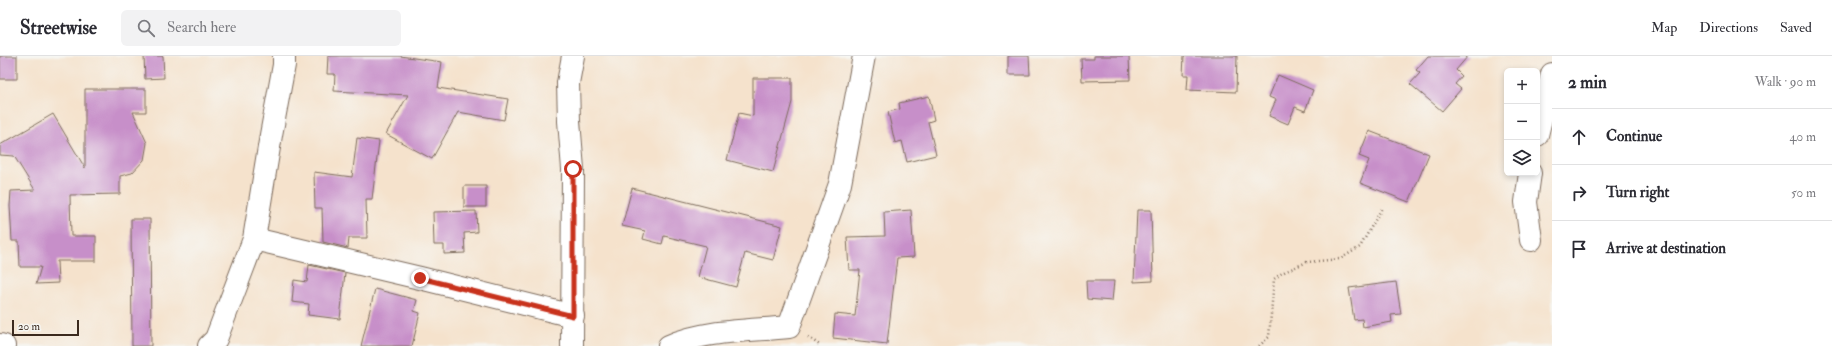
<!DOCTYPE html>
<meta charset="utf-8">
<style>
:root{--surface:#fff;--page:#f2f2f3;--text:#2b2b33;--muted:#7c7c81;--line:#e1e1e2}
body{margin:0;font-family:"IM FELL Double Pica",serif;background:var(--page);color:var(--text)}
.controls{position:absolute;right:12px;top:12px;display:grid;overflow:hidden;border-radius:6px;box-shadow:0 2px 6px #0003}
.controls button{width:36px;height:36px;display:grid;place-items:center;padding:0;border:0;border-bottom:1px solid var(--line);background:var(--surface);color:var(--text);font:20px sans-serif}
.scale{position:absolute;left:12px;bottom:10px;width:67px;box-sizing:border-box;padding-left:4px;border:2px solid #3b2a1e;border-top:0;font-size:11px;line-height:14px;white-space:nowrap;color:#3b2a1e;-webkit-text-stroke:3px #f6f6f2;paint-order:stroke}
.stop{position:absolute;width:12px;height:12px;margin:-9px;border:3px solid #c8321e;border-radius:50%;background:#fff}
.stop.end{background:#c8321e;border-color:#fff;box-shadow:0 1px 4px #0008}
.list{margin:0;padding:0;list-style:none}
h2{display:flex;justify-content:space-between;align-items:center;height:52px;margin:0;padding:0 16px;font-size:17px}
h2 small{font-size:13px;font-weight:400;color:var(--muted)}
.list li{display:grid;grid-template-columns:26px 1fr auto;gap:12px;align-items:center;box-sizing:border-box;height:56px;padding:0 16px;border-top:1px solid var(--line)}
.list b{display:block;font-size:15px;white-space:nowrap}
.list em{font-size:13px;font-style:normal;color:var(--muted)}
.icon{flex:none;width:22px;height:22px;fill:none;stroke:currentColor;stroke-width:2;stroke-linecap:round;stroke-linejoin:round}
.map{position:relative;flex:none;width:1552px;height:290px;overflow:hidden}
header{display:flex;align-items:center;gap:24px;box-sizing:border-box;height:56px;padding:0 20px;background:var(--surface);border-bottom:1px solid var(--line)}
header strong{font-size:19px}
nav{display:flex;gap:22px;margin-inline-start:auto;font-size:14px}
.search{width:280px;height:36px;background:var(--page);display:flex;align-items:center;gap:10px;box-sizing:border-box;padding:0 14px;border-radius:6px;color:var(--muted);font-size:15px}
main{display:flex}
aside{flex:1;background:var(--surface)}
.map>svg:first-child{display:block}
</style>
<header>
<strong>Streetwise</strong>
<div class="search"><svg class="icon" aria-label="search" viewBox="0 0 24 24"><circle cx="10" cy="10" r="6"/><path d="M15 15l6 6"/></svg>Search here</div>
<nav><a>Map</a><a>Directions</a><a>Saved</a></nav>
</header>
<main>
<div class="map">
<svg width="1552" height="290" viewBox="0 0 1552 290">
<rect width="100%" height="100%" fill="#f6f6f2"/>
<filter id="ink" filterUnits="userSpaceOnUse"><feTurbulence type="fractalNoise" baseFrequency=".025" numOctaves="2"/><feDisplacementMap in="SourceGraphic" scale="8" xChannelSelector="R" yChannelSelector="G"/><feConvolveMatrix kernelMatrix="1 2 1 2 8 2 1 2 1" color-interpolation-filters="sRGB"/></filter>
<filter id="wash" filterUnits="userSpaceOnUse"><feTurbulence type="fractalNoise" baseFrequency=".012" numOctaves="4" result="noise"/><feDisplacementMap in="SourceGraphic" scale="16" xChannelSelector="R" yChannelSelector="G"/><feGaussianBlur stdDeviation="0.9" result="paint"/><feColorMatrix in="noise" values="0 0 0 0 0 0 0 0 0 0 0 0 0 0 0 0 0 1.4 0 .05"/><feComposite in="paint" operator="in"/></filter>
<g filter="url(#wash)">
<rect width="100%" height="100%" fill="#f5e2cc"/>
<g id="blocks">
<!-- building -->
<path fill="#c78fc9" d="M0 0H17V23H0Z
M144 0H163L164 22 145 23Z
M328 0H400L442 6 438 32 508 43 504 64 458 56 432 103 386 78 408 39 334 35 335 18H327Z
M1008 0H1029L1030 19H1008Z
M1094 0H1129L1130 24 1082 25 1081 3H1094Z
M1184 0H1237L1236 36 1187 34 1188 19H1183Z
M1428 0H1468L1456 14 1462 20 1455 28 1461 33 1442 55 1410 28 1420 17 1416 14Z
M1278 19 1313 34 1305 55 1295 51 1288 68 1269 60 1276 44 1269 41Z
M753 22H792V46L773 116 727 104 739 57 753 60Z
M85 33H146V56H133L147 87 144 104 132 117 120 120V138L70 139 71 180H96V205H57L58 227 36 228 41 211H20L19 185H12L10 150 11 135 35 134 14 100 0 99V89L53 58 85 112Z
M929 40 934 64 928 66 936 99 907 106 902 85 895 87 888 56 900 53 899 47Z
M1369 75 1429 98 1409 146 1360 127 1369 104 1359 100Z
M357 82 379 85 372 143H366L367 182H349L348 192 323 186 322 152H315L314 116 352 121Z
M464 130H486V151H464Z
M632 132 782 170 773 204 745 197 736 231 698 221 706 190 664 180 662 188 643 183 645 175 622 170Z
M911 154 914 201 897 202 887 288 833 282 835 258 855 260 860 214H849L847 181 885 180 884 156Z
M1137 154H1151L1153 225 1134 226Z
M476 155 477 176 464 177 465 197 444 198V189H434L433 156Z
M131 163H150L151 290H132Z
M309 209 345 217 340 263 308 259 309 248 292 246 294 224 307 226Z
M1086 225H1114L1112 245 1087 243Z
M1396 226 1401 258 1391 259 1392 266 1363 271 1362 263 1354 264 1349 232Z
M375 233 417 244 414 255 420 257 412 290H361Z"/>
</g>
</g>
<g filter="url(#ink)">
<use href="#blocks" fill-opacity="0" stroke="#7c6a5b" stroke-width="1"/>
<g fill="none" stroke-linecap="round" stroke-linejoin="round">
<!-- minor casing -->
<g stroke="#7c6a5b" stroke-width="24">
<path id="minor" d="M1537 79 1552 18
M1530 117 1526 146 1531 184
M254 183 420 222 573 260
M0 289 4 290
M209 290 216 283 254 183 271 79 284 9V0
M572 290 573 113 569 65 568 27 573 0
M669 290C704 274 751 275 789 271L840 128 864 0"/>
</g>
<!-- path -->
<path stroke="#7c6a5b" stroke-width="2.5" stroke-dasharray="1 3" stroke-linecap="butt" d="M808 281 821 290
M1259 290 1269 281 1274 223 1282 217 1307 206 1340 203 1360 191 1382 152"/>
<!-- minor -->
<use href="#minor" stroke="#fff" stroke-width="22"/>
</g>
</g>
<g fill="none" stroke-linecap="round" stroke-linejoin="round" filter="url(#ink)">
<!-- route -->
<path stroke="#c8321e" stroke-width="5" d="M420 222 573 260V113"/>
</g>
</svg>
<div class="controls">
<button>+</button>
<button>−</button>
<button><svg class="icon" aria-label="layers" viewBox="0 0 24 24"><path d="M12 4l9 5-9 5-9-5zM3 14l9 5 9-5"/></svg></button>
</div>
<div class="scale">20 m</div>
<div class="stop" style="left:573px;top:113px"></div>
<div class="stop end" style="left:420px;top:222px"></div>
</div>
<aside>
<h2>2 min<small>Walk · 90 m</small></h2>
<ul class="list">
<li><svg class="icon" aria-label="ahead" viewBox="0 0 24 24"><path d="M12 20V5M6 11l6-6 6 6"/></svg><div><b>Continue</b></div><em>40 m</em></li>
<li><svg class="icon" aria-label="right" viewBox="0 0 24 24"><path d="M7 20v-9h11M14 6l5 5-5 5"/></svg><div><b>Turn right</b></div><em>50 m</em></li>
<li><svg class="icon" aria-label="arrive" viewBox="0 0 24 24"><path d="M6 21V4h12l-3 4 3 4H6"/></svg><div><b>Arrive at destination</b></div></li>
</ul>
</aside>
</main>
